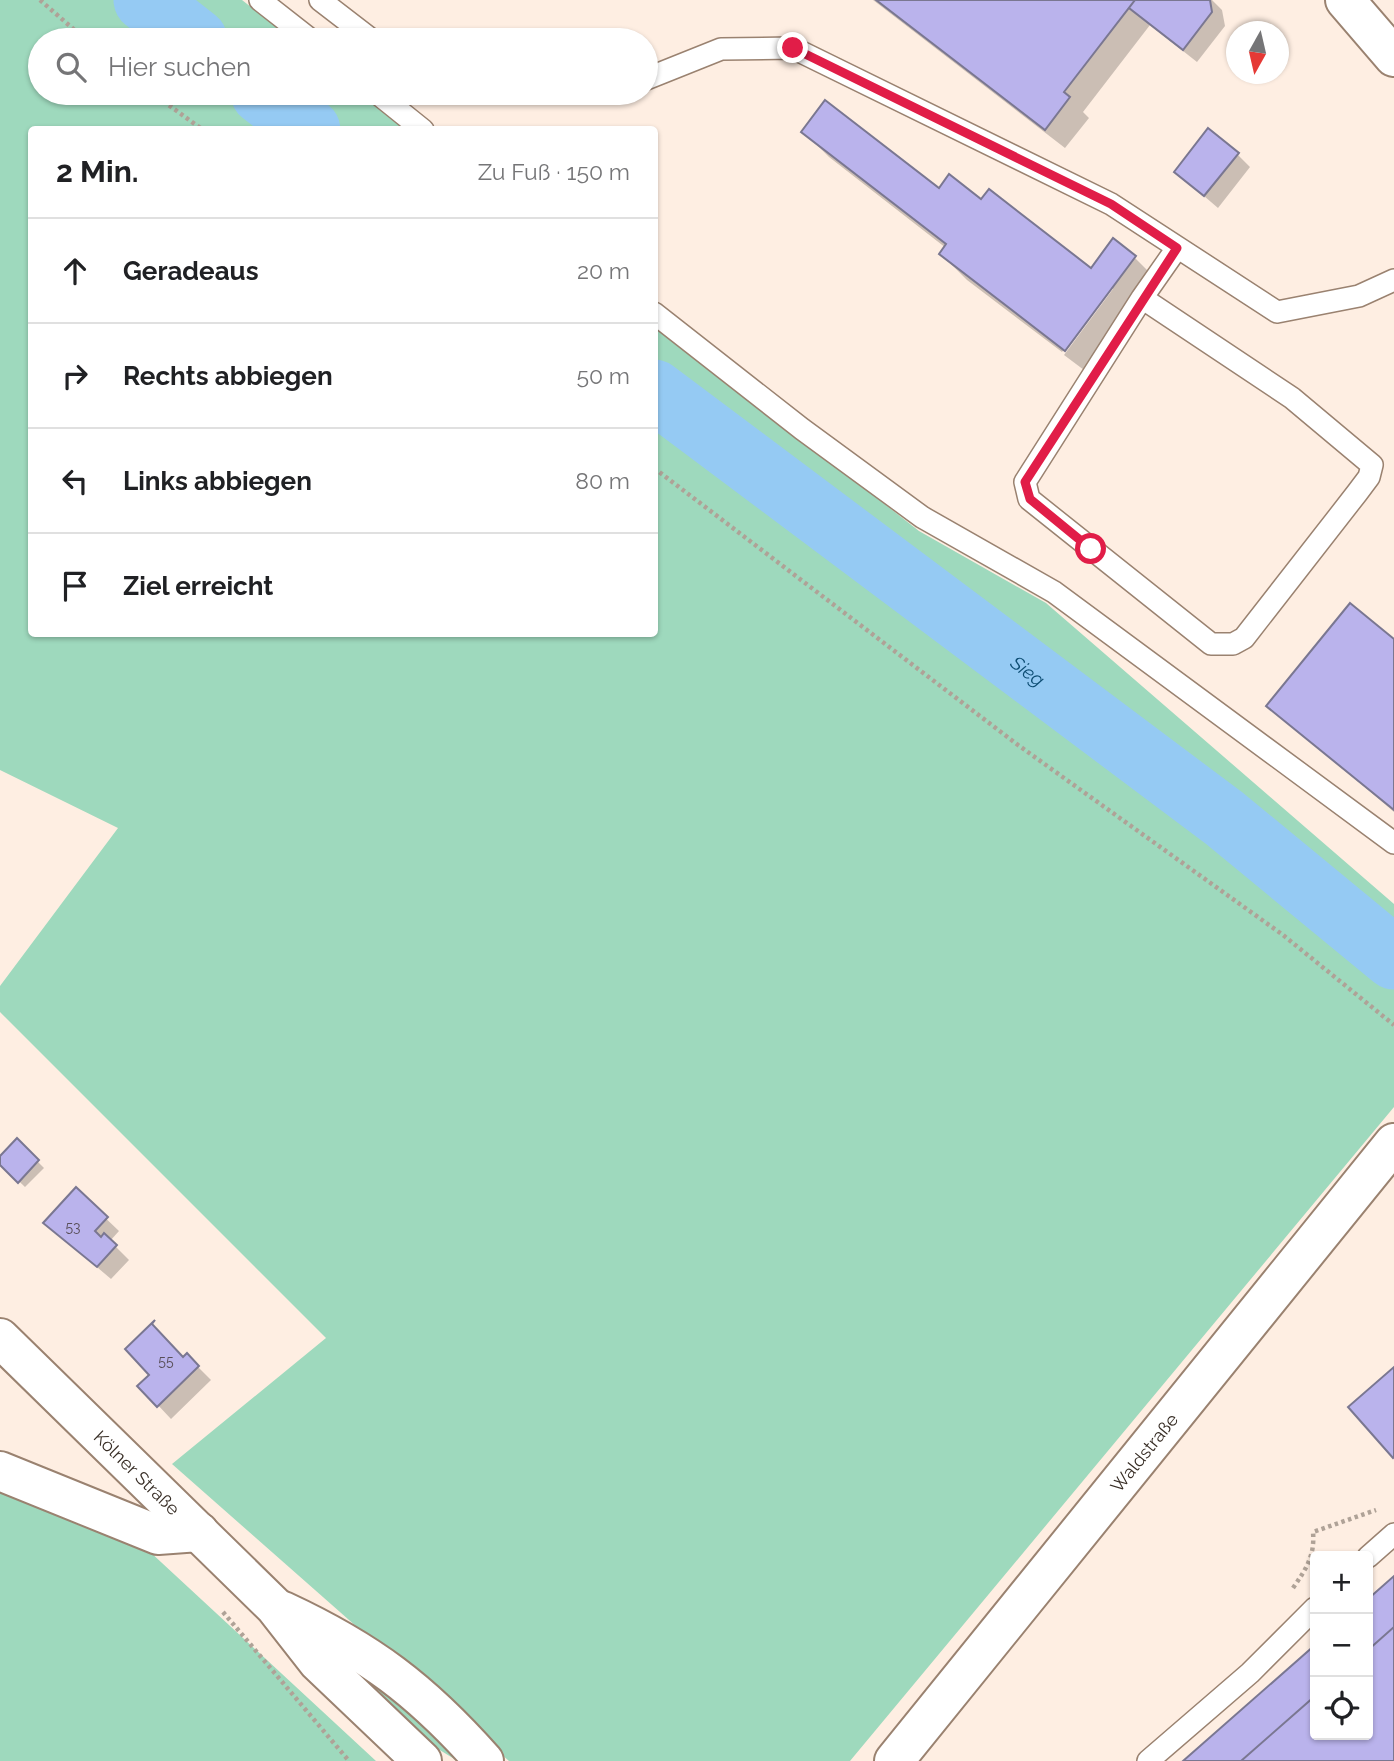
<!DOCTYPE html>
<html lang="de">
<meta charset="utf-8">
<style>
:root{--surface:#fff;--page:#f6f6f6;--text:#202124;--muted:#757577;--line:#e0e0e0}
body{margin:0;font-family:Raleway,sans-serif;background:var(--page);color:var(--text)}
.controls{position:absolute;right:21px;bottom:21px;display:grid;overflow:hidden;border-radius:7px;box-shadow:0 2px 5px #0004}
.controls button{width:63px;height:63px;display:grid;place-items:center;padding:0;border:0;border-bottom:2px solid var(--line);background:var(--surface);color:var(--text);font:35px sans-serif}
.compass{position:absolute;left:1226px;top:21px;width:63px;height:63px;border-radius:50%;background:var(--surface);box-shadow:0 2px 5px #0004;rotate:188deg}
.stop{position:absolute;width:21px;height:21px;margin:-16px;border:5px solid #e11d48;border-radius:50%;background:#fff}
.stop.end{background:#e11d48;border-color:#fff;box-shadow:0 2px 7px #0008}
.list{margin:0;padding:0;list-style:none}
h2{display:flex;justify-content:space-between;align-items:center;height:91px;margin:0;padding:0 28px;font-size:30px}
h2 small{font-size:23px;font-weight:400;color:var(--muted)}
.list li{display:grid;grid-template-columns:46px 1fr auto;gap:21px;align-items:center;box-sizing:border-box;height:105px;padding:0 28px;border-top:2px solid var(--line)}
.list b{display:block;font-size:26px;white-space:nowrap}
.list em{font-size:23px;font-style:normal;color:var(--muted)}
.icon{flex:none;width:38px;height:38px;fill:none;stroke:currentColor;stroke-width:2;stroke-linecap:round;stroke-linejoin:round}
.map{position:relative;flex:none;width:1394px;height:1761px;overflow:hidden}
.search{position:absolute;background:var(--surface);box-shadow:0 2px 5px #0004;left:28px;top:28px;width:630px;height:77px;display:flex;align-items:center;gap:18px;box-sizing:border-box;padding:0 24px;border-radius:38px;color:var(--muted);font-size:26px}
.panel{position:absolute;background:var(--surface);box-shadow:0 2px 5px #0004;left:28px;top:126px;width:630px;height:511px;border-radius:7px}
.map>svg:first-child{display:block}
</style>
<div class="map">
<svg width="1394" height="1761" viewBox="0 0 1394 1761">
<rect width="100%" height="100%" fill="#feeee2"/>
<!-- green -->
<path fill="#9ed9bd" d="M0 0H242L293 40H40V93H360L407 129 32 130V634H654L655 324 919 531 1046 603 1394 904V1107L850 1761H509L172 1464 326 1338 0 1012V986L118 828 0 770Z
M0 1489 135 1538 376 1761H0Z
M344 1655 463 1754 456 1760 417 1736 383 1707Z"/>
<!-- shadow -->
<path fill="#0003" d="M873 0H1212L1222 10 1225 26 1197 62 1150 25 1083 112 1089 118 1065 148Z
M803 131 939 190 982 201 1091 270 1134 257 1160 283 1092 376 1064 355 1113 289 1111 286 1062 352 967 280 941 254 946 248 829 157Z
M1237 154 1250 167 1218 208 1176 172Z
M1394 641V812L1269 705Z
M17 1141 44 1168 25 1187 0 1163V1158Z
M76 1190 119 1231 110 1241 129 1260 111 1279 45 1223Z
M187 1356 211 1380 171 1419 140 1386Z
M1394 1578V1761H1186L1315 1647V1735H1368V1601Z"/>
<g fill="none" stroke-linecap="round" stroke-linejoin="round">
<!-- river -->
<g stroke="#95caf3" stroke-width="63">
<path d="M145 0 196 40"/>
<path d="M262 93 309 130"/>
<path id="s1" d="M654 391 1224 818 1394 958"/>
</g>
</g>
<!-- building -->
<path fill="#bab3ec" stroke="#7a7791" stroke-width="2" d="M876 0H1135L1064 92 1070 97 1045 130Z
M1135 0H1210L1212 12 1183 50 1129 8Z
M825 100 939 188 949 174 981 199 989 189 1091 268 1113 238 1136 256 1065 351 939 254 946 244 801 132Z
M1208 128 1239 153 1204 196 1174 172Z
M1350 603 1394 639V810L1266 706Z
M17 1138 39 1160 18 1183 0 1165V1156Z
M76 1187 108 1217 95 1231 101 1237 104 1233 117 1245 97 1267 43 1223Z
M155 1320 152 1324 183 1357 187 1353 199 1366 157 1407 137 1386 149 1375 125 1349Z
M1394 1367V1457L1393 1458 1348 1407Z
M1394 1576V1627L1368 1650V1599Z
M1394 1627V1761H1241L1315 1696V1735H1368V1650Z
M1315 1645V1696L1241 1761H1183Z"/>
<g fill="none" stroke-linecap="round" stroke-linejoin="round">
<!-- service casing -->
<g stroke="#9a8270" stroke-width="24">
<path id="service" d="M260 0 311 40
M320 0 372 40
M646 79 721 49 793 48 1111 204 1277 312 1359 296 1394 280
M377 93 423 130
M1142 298 1025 482 1029 499 1211 644H1233L1244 638 1357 493 1369 477 1372 465 1292 398 1142 298 1177 248
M654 313 802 429 922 517 1054 592 1394 843
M1368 1557 1394 1534
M1148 1761 1250 1673 1315 1608"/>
</g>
<!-- minor casing -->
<g stroke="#9a8270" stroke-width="42">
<g id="minor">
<path d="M1345 0 1394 57"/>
<path d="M0 1471 158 1535 199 1532"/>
<path id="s2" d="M894 1761 1394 1143"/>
</g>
</g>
<!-- secondary casing -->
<g stroke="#9a8270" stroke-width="42">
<g id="secondary">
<path id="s3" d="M0 1338 275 1607 318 1662 422 1761"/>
<path d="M283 1611C369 1651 421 1690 484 1761"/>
</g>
</g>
<!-- path -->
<path stroke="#afa297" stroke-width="4.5" stroke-dasharray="3.5 3.5" stroke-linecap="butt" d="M40 0 86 40
M152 93 203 130
M654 468 1018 745 1283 935 1394 1025
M1293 1588C1306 1569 1315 1556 1313 1532L1376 1510
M223 1612 349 1761"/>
<!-- service -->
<use href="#service" stroke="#fff" stroke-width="21"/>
<!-- minor -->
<use href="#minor" stroke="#fff" stroke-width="38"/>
<!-- secondary -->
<use href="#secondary" stroke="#fff" stroke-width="38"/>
</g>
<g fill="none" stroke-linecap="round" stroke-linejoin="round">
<!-- route -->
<path stroke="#e11d48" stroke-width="9" d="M793 48 1111 204 1177 248 1025 482 1030 499 1091 549"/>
</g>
<g text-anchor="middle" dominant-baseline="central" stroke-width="7" stroke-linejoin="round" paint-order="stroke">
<!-- number labels -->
<g font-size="14" fill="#584e57">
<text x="73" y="1227">53</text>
<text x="166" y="1361">55</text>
</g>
<!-- street labels -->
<g font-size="18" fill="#372d25" stroke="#fefefe">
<text stroke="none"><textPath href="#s2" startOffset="397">Waldstraße</textPath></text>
<text stroke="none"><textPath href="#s3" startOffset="192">Kölner Straße</textPath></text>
</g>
<!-- water labels -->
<g font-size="19" font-style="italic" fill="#0e4e74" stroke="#fefefe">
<text stroke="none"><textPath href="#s1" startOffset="467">Sieg</textPath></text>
</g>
</g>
</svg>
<div class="controls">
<button>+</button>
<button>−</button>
<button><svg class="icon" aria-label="locate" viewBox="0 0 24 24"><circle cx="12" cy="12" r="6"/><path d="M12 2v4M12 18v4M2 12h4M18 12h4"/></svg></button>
</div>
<svg class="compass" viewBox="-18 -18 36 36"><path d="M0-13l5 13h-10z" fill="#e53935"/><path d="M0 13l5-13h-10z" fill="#757577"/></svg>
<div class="stop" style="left:1091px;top:549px"></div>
<div class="stop end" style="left:793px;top:48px"></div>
<div class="search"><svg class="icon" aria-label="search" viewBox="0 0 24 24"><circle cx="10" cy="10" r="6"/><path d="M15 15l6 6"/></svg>Hier suchen</div>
<section class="panel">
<h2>2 Min.<small>Zu Fuß · 150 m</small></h2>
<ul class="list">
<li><svg class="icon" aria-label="ahead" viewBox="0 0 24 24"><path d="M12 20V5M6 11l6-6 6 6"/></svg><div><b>Geradeaus</b></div><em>20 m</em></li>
<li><svg class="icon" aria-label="right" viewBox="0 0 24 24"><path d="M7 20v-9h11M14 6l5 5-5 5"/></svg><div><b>Rechts abbiegen</b></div><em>50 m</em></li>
<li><svg class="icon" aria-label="left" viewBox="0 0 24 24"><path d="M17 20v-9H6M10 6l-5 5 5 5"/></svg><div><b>Links abbiegen</b></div><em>80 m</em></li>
<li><svg class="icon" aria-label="arrive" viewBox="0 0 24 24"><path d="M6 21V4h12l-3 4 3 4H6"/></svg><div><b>Ziel erreicht</b></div></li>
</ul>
</section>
</div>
